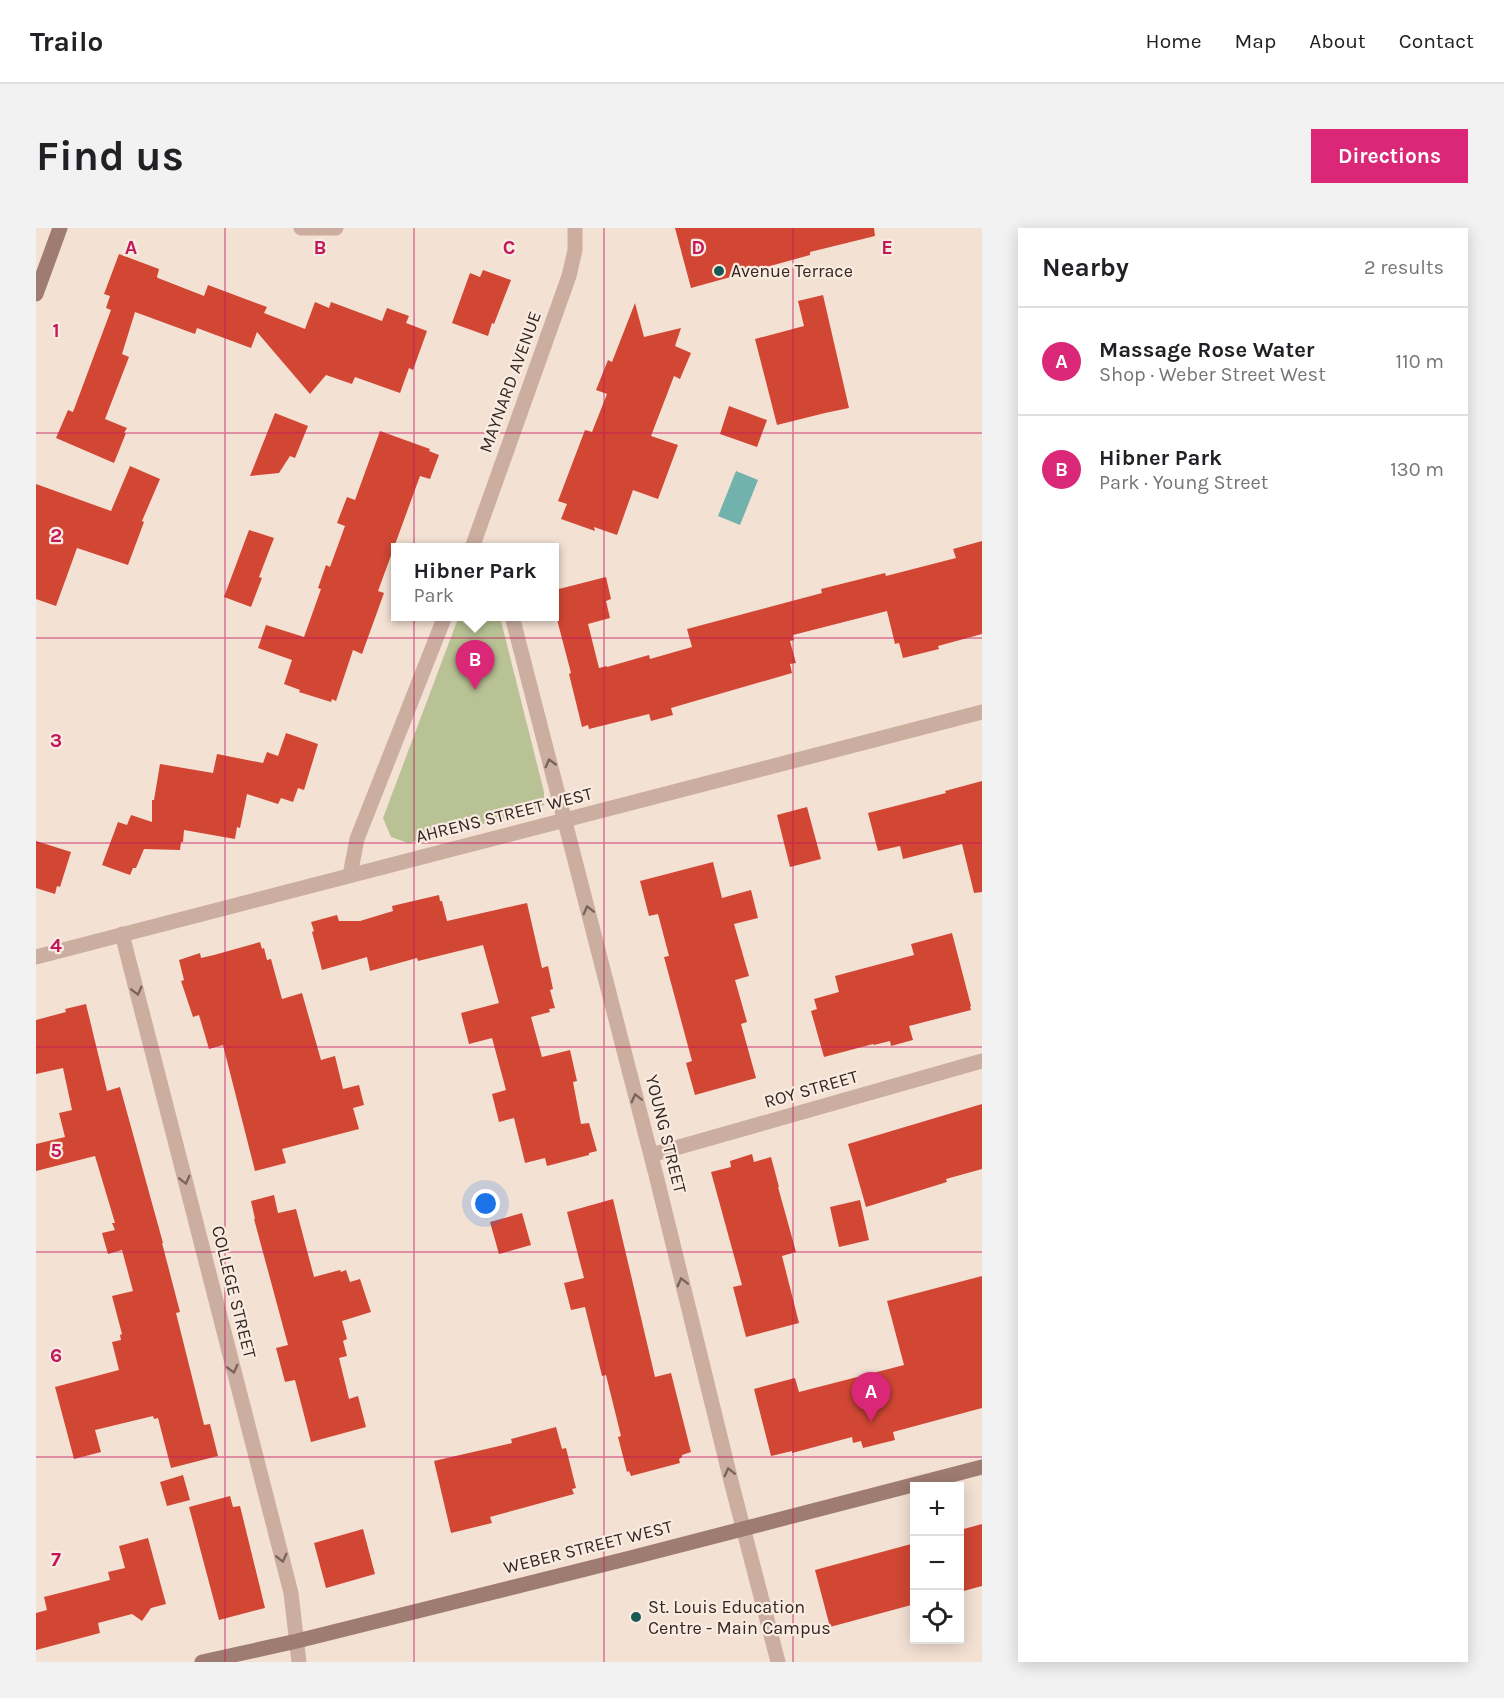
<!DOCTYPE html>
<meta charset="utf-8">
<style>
:root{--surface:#fff;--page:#f2f2f2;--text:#202124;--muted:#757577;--line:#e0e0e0;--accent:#db2777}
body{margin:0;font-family:Karla,sans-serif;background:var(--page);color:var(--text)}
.controls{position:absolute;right:18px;bottom:18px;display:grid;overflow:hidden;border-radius:0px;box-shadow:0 3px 15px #0003}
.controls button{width:54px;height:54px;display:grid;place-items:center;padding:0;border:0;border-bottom:2px solid var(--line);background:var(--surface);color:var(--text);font:30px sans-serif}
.you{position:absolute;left:450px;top:976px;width:21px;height:21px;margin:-15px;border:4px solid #fff;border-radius:50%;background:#1a73e8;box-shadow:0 0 0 9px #1a73e833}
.badge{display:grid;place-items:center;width:39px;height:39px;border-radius:50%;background:var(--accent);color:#fff;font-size:20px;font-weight:700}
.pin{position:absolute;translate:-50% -50px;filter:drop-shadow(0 2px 3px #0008)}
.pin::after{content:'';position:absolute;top:32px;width:21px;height:18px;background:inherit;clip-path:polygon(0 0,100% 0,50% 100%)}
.popup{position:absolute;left:355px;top:315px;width:168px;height:78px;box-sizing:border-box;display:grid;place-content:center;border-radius:0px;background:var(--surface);filter:drop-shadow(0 2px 4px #0005);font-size:20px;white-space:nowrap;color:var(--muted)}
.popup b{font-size:22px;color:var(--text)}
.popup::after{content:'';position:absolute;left:50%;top:100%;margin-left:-12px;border:12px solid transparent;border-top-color:var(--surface)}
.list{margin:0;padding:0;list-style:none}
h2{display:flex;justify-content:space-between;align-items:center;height:78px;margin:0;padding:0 24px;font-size:26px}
h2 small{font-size:20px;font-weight:400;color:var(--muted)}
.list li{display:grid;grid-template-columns:39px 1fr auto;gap:18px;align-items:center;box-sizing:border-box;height:108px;padding:0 24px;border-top:2px solid var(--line)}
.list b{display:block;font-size:22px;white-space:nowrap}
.list p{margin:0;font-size:20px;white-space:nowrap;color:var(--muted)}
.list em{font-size:20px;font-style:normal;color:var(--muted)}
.icon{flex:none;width:33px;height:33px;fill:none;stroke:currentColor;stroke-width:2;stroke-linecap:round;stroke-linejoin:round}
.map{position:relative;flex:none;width:946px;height:1434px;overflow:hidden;border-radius:0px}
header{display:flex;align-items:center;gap:36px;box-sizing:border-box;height:84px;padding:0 30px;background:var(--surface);border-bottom:2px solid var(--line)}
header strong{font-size:28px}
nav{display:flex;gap:33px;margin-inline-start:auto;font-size:21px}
.intro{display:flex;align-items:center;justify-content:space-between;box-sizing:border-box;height:144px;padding:0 36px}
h1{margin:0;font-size:42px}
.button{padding:15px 27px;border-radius:0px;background:var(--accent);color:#fff;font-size:21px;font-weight:700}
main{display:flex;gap:36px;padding:0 36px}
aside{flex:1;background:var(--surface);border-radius:0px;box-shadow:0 3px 15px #0003}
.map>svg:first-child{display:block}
</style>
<header>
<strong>Trailo</strong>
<nav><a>Home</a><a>Map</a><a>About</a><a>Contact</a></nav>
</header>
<div class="intro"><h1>Find us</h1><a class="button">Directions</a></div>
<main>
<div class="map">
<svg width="946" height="1434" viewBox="0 0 946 1434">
<rect width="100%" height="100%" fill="#f3e1d4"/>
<!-- green -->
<path fill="#b8c294" d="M423 388 464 389 508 564V577L498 583 372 615 355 609 347 590Z"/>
<!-- water -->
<path fill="#71b2ad" d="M700 243 722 252 704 297 682 288Z"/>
<!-- building -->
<path fill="#d14734" d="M639 0H838L839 8 774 24V27L655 60Z
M83 26 123 41 121 49 122 50 168 68 172 57 231 79 228 85 269 101 279 74 293 80 295 74 346 93 351 80 373 88 370 95 391 103 377 142 373 140 364 165 319 149 316 156 290 147 274 166 221 104 215 120 161 100 159 106 99 84 86 126 93 129 69 191 91 200 88 205H90L78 235 20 210 32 182 37 184 75 82 70 80 74 68 68 66Z
M447 42 475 52 458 96 456 95 452 108 416 95 434 45 444 49Z
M787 67 813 180 789 185 741 197 719 111 768 98 762 73Z
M599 75 608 109 645 100 639 118 655 125 644 151 638 148 615 208 642 217 622 271 597 262 581 307 558 299 559 303 525 291 531 276 522 273 549 202 556 204 571 166 560 162 572 132 576 134Z
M693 178 731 192 721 219 684 206Z
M239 185 272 198 259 230 254 228 243 245 214 248Z
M344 203 394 221 393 223 403 227 394 251 384 248 342 363 348 365 326 426 317 422 300 473 296 471 295 474 263 464 264 462 248 456 256 432 222 420 230 397 268 409 285 361 282 360 290 337 294 339 309 298 301 295 311 269 319 272Z
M94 238 124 251 106 293 108 294 92 337 41 320 20 378 0 371V256L75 283Z
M213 302 238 310 223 349 226 350 215 379 188 369Z
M946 313V406L902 418 903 421 867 430 863 415 859 416 851 383 757 407 758 412 754 413 760 435 754 436 756 445 635 480 637 487 615 493 613 486 553 501 552 497 546 499 533 446 535 445 519 384V382L523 381 519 362 570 349 575 371 570 373 574 390 552 396 563 440 571 438V439L613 427 614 431 656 419 651 401 786 365 785 361 849 345 850 348 920 330 917 321Z
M250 505 282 516 268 562 262 560 257 574 245 570 242 576 211 566 204 600 201 599 199 611 148 602 147 614H145L144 622 108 621 100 640H97L94 647 66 637 82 594 91 597 95 587 116 594V572H118L124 536 177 545 181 526 227 535 231 524 242 528Z
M946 553V664L938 665 926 616 867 631 864 618 842 623 832 585 910 565 909 563Z
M771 579 785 631 754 639 741 587Z
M0 613 35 624 24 659 21 658 19 666 0 660Z
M677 634 686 670 715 662 722 690 698 696 713 748 699 752 711 794 705 796 720 850 659 867 650 835 656 833 628 729 633 728 622 686 613 688 604 653Z
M403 667 404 673H406L411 693 491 675 506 740 512 738 517 761 514 762 519 780 513 781 514 784 495 789 506 829 534 822 541 853 537 854 545 896 553 895 561 923 553 925V927L511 938 509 930 489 935 478 890 463 894 456 866 470 862 456 810 433 816 425 785 463 775 447 717 382 733 381 730 334 743 331 729 286 742 276 704 278 703 275 694 301 687 303 693H324L357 683 356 678Z
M916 705 935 778 934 779 935 782 873 798 877 812 855 818 854 813 838 817 837 816 788 829 775 783 781 781 778 771 803 764 799 748 878 727 875 716Z
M224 714 226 721 228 720 231 732 235 731 246 771 266 765 285 832 299 828 307 861 323 857 328 877 317 880 323 901 246 921 250 935 219 943 187 817 173 821 163 787 157 789 145 753 148 752 143 732 164 725 165 730 178 727Z
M50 776 71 863 84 859 127 1015H126L144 1084 140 1085 168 1197 174 1196 182 1228 135 1240 122 1190 118 1191 117 1188 59 1202 65 1224 38 1231 19 1159 83 1142 76 1114 85 1112 84 1107 86 1106 76 1068 97 1063 86 1022 72 1026 66 1005 79 1002 76 995H79L59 928 0 943V916L29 909 23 885 36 882 27 840 0 846V792L30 784 29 781Z
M946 876V941L910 951 911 954 830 979 812 916Z
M716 926 718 934 735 929 743 959H742L760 1024 746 1028 763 1095 710 1109 697 1059 706 1057 675 944 695 939 694 933Z
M238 967 242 985 260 981 278 1049 304 1042 305 1044 310 1042 314 1054 324 1051 335 1084 306 1093 311 1111 307 1113 311 1128 303 1130 313 1171 322 1168 330 1199 275 1214 259 1152 249 1154 240 1120 252 1117 218 991H219L215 973Z
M577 971 619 1149 635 1145 655 1224 646 1227V1229L643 1231 644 1235 595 1248 593 1243 591 1244 582 1209 585 1208 570 1147 566 1148 549 1079 535 1082 528 1055 548 1050 531 984Z
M824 972 833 1012 803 1019 794 979Z
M486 985 495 1017 463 1026 454 994Z
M946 1048V1180L857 1204 859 1212 827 1220 825 1213 817 1215 816 1209 756 1225V1223L735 1228 718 1161 759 1150 763 1164 868 1137 851 1073Z
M520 1199 526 1221 530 1220 540 1260 536 1261 538 1266 454 1289 456 1295 415 1305 398 1233 476 1215 475 1211Z
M147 1247 154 1272 131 1278 124 1254Z
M194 1268 197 1279 204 1278 229 1380 183 1392 153 1279Z
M946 1296V1358L924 1364V1302Z
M327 1301 339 1346 290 1360 278 1315Z
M112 1310 130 1376 115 1380 106 1393 96 1386 62 1395 64 1405 0 1422V1385L11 1382 8 1369 74 1352 72 1344 89 1340 83 1318Z
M879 1315V1376L794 1399 779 1342Z"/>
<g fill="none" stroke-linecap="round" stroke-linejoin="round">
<!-- street -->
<path stroke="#cbaea0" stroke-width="15" d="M265 0H300
M436 320 533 48 539 22V0
M476 388 620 947 696 1257 742 1434
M314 647 321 611 409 388
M86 706 255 1365 263 1434
M0 729 946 484
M615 927 946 833"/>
<!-- secondary -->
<path stroke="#9f7c71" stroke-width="15" d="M0 66 24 0
M166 1434 261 1413 598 1329 946 1239"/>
</g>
<!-- one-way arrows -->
<defs><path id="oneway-chevron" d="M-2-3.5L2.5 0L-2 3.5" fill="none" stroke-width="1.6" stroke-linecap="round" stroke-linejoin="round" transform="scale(1.5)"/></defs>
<g stroke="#78645c">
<use href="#oneway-chevron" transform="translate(514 535) rotate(-105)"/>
<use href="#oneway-chevron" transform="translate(552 682) rotate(-104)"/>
<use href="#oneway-chevron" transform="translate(101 763) rotate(76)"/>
<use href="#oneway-chevron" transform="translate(600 870) rotate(-104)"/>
<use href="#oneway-chevron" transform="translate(149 952) rotate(76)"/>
<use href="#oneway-chevron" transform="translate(646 1054) rotate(-104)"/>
<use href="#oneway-chevron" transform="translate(197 1141) rotate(76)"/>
<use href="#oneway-chevron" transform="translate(693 1244) rotate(-104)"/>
<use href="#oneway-chevron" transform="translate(246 1330) rotate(76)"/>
</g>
<!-- grid -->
<path fill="none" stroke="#c2185b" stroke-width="1.5" stroke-opacity="0.55" d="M189 0V1434M378 0V1434M568 0V1434M757 0V1434M0 205H946M0 410H946M0 615H946M0 819H946M0 1024H946M0 1229H946"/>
<!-- markers -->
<g fill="#165955" stroke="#faebe0" stroke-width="2">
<circle cx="683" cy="43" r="6"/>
<circle cx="600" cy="1389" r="6"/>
</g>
<g text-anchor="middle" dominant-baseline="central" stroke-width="4.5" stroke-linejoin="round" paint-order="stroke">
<!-- poi labels -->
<g font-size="18" fill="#342724" stroke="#faebe0" text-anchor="start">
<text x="695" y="43">Avenue Terrace</text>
<text x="612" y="1379">St. Louis Education<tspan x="612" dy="21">Centre - Main Campus</tspan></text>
</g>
<!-- street labels -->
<g font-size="18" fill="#342724" stroke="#faebe0">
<text transform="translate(474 154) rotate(-70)">MAYNARD AVENUE</text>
<text transform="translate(468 587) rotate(-14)">AHRENS STREET WEST</text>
<text transform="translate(775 861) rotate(-16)">ROY STREET</text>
<text transform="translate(630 906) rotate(76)">YOUNG STREET</text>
<text transform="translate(198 1064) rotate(76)">COLLEGE STREET</text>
<text transform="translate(552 1319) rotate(-14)">WEBER STREET WEST</text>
</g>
</g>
<g font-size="20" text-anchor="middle" font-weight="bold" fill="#c2185b" stroke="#faebe0" stroke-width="4.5" stroke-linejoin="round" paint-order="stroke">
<text x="95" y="26">A</text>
<text x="284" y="26">B</text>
<text x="473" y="26">C</text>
<text x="662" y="26">D</text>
<text x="851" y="26">E</text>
<text x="20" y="109">1</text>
<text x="20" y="314">2</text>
<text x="20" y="519">3</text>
<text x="20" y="724">4</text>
<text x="20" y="929">5</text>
<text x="20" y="1134">6</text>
<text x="20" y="1338">7</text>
</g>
</svg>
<div class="controls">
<button>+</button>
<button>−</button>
<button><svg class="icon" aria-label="locate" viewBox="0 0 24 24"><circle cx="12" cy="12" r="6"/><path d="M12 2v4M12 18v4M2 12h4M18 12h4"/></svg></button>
</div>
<div class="you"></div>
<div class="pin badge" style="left:835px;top:1194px">A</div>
<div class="pin badge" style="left:439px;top:462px">B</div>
<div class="popup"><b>Hibner Park</b>Park</div>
</div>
<aside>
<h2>Nearby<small>2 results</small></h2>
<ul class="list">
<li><span class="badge">A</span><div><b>Massage Rose Water</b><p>Shop · Weber Street West</p></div><em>110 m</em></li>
<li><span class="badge">B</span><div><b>Hibner Park</b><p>Park · Young Street</p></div><em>130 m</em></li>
</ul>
</aside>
</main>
